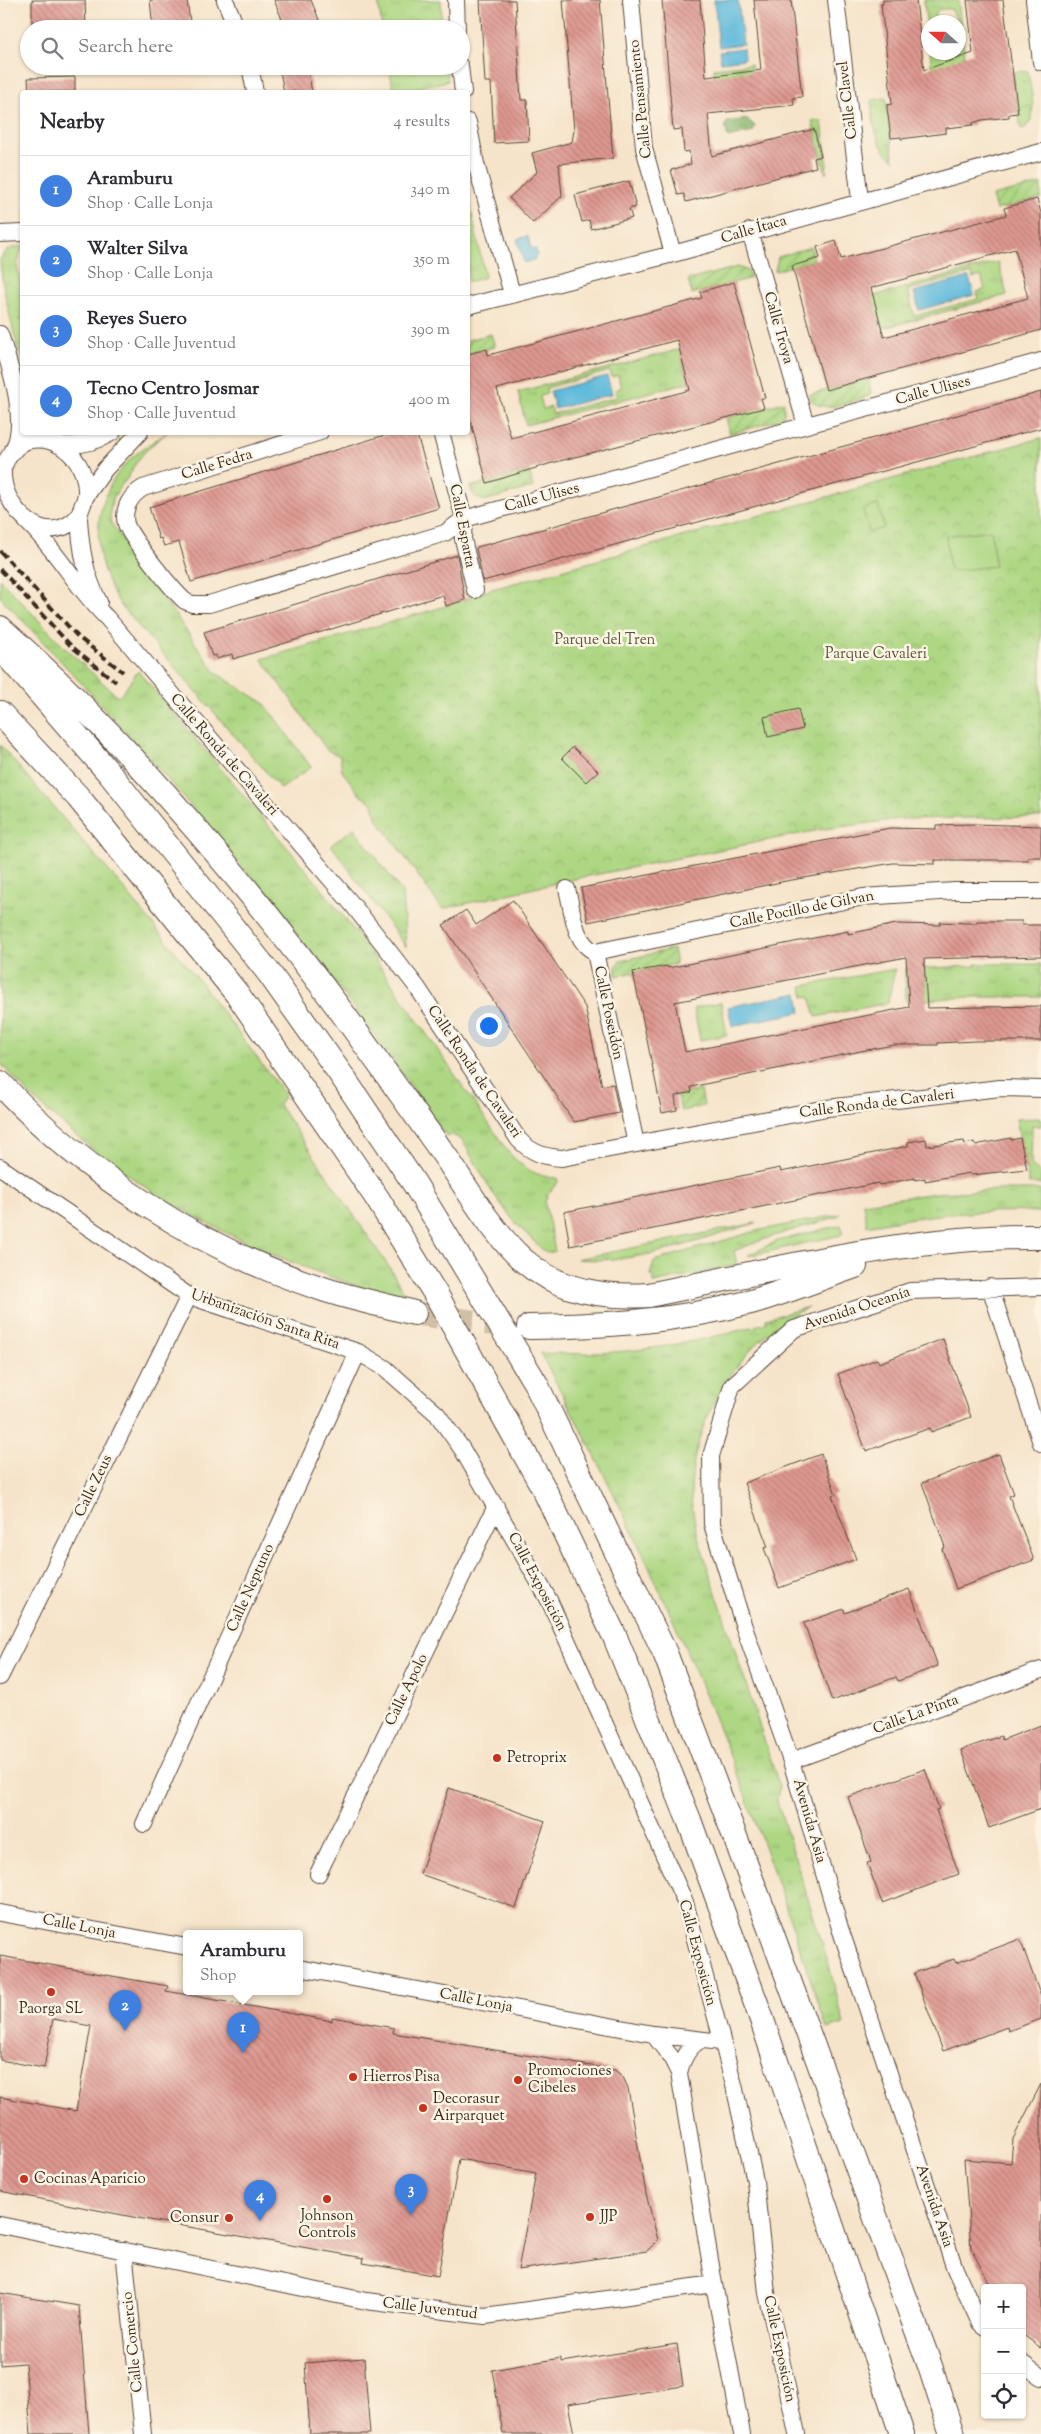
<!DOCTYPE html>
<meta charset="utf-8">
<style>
:root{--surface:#fff;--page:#f2f2f3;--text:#2b2b33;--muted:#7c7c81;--line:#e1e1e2;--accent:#0f766e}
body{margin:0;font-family:"Sorts Mill Goudy",serif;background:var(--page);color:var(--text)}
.controls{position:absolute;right:15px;bottom:15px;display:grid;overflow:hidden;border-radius:5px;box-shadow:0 1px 4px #0004}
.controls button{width:45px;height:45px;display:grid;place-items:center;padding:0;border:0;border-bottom:1px solid var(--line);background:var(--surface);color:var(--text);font:25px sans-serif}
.compass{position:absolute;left:921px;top:15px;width:45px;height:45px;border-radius:50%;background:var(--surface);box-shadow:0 1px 4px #0004;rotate:291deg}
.you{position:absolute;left:488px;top:1025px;width:18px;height:18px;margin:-12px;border:4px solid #fff;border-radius:50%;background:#1a73e8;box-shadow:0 0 0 8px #1a73e833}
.badge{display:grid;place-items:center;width:32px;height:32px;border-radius:50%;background:var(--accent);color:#fff;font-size:16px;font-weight:700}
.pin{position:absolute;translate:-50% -41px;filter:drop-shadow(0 1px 2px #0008)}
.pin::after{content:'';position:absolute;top:26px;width:18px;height:15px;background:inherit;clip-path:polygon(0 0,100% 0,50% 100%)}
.popup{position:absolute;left:183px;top:1930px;width:120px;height:65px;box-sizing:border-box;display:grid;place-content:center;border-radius:5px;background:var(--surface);filter:drop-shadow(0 1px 4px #0005);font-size:16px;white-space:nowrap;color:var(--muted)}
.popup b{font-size:19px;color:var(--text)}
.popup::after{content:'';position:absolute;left:50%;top:100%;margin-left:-10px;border:10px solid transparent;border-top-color:var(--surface)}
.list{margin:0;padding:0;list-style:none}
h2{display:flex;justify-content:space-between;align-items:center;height:65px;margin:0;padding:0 20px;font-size:21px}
h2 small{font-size:16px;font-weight:400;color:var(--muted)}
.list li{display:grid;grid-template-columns:32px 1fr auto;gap:15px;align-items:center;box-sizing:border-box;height:70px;padding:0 20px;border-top:1px solid var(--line)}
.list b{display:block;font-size:19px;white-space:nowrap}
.list p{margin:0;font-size:16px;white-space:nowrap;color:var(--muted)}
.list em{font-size:16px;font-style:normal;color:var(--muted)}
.icon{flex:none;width:28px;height:28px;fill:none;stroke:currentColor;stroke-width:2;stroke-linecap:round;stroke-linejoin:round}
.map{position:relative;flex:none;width:1041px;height:2434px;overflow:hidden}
.search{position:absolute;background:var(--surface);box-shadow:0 1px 4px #0004;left:20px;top:20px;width:450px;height:55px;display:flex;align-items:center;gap:12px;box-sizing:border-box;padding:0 18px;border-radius:28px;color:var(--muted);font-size:19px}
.panel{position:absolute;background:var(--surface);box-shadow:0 1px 4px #0004;left:20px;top:90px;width:450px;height:345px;border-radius:5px}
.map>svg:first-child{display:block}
</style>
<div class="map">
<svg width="1041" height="2434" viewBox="0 0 1041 2434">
<defs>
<pattern id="grass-tufts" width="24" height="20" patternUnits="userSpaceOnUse" patternTransform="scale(1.25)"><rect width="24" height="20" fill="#add783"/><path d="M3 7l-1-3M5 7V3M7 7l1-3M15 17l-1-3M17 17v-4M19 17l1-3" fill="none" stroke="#96b971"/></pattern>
<pattern id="forest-crowns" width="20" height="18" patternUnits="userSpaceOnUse" patternTransform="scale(1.25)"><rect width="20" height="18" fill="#8ab871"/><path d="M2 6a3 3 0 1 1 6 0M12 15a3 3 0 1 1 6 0" fill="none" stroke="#72965c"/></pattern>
<pattern id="park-crowns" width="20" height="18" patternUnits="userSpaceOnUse" patternTransform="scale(1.25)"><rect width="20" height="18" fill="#add783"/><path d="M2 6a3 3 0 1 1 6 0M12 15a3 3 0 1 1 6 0" fill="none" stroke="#96b971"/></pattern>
<pattern id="garden-furrows" width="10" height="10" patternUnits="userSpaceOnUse" patternTransform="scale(1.25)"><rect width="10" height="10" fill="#add783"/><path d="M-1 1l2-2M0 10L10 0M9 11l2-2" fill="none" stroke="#96b971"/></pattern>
<pattern id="building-back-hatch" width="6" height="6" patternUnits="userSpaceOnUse" patternTransform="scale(1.25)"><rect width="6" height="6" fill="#de9891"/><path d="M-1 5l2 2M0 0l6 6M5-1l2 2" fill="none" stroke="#b57c76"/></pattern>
</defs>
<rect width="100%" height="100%" fill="#fcf5e5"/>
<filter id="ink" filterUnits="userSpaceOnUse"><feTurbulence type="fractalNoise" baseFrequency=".02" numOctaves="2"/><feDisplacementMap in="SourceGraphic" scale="10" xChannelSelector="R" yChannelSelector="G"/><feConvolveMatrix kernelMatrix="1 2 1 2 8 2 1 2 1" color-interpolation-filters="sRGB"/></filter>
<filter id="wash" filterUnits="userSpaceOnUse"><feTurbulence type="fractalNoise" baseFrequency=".0096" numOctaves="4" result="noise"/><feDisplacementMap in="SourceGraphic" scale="20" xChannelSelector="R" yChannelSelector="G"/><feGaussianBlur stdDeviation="1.12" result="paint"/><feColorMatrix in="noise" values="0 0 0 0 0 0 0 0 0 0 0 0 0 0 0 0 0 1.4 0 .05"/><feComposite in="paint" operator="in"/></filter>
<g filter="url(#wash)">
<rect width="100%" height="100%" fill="#f6e4ca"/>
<!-- grass -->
<path fill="url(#grass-tufts)" stroke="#748050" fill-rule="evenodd" d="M378 0H441L442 29H382Z
M924 0H958L966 68 933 80 930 53 958 52V22H956V18L951 9H940L936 12 935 22H928V39Z
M751 64 755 95 716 97 714 68Z
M389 66H446L448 81 394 92Z
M1028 71C1030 88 1041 122 1021 130L1013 72Z
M886 98 893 157 895 160C875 148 873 121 871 100Z
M812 121H822L827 163 826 174Z
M468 194 485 277 468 282Z
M22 246 17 266 22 291V360C15 342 0 277 0 260 3 250 14 247 22 246Z
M998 262 1007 295 865 333 856 301ZM972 273 973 278 981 276 985 289 977 292 978 299 914 316 908 290Z
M696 345 682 357 685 372 704 378 526 425 518 392ZM610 371 612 377 618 375 621 388 615 390 617 397 553 414 551 407 543 409 540 396 547 394 546 388Z
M167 433C156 441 144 451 136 463 132 468 130 476 126 480 114 493 108 504 111 523L216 673 264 703 311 767 281 789 122 607C93 565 88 510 122 468 134 453 151 443 167 433Z
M0 579 63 646 116 695 120 696 138 671 318 884 363 942 509 1153C523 1168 536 1177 557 1178L558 1182 548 1194 545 1203 555 1251 546 1253 517 1225 492 1192 462 1140 452 1135 446 1136C314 943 162 765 0 597Z
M0 745 120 884 201 983 285 1095 279 1105 389 1267 410 1302C284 1267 163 1212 65 1126 42 1107 19 1086 0 1062Z
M354 828 402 892 406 947 331 845Z
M976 964H1041V997H969L906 1001 905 969 976 966ZM925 975 926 992H909L908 976Z
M895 969 888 1003 816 1017 810 996 804 997 802 986Z
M721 1002 727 1035 700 1040 694 1008Z
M1041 1118V1126H1032L1031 1164 1041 1175V1184H1029L1016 1119Z
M998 1190H1041V1212C983 1210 924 1214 867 1226L863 1203 936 1193Z
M840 1214 836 1217 767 1238 734 1251 737 1265 654 1283 653 1275H650L654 1261 756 1231Z
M756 1223C698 1240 640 1265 577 1259Z
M841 1225 843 1232 841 1235 749 1256 748 1255 777 1241Z
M808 1307C798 1313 786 1319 776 1327 726 1366 691 1430 691 1495 692 1511 696 1528 700 1544L779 1785 777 1801 829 1965 844 2024 827 2029C806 1967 786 1905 763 1843 702 1675 627 1510 540 1353 625 1356 685 1346 766 1323V1319Z"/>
<!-- forest -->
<path fill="url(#forest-crowns)" stroke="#627148" d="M747 119 755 126 753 132 728 138 725 125 727 122Z"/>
<!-- park -->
<path fill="url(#park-crowns)" stroke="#748050" d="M1041 438V817L899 819 824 829 579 878 442 909 376 817 373 803 361 796 342 771 340 756 327 750 262 659 446 606 489 590Z"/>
<!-- garden -->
<path fill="url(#garden-furrows)" stroke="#748050" d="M1041 184V198L996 210 992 196Z
M811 247 814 260 775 271 778 257Z
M738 267 748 271 751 278 692 294 688 280Z
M491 334 495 347 468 354V340Z
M868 379 872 395C856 399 817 419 809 395Z
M784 402V414L781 419 730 434 726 418Z
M529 471 533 487 488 500C478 501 473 497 470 487Z
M673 949 676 964 616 976V967L620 961Z
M701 1090 704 1106 681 1111 677 1095Z"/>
<!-- pitch -->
<path fill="#add783" stroke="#748050" d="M878 505 884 528 869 532 863 509Z
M991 530 995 566 950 571 946 536Z"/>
<!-- water -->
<path fill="#5db9db" stroke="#4c727c" d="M714 0H738L743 44 719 47Z
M743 48 744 59 721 62 719 51Z
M528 236 531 248 536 249 537 255 534 260 524 263 517 239Z
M969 277 974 295 919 310 914 292Z
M607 376 612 394 555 409 550 391Z
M798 993 801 1012 732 1026 728 1007Z"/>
<g id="blocks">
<!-- building -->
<path fill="url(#building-back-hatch)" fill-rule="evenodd" d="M32 0H85L86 29H32Z
M150 0H187L191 29H153Z
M274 0H311L320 22 304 29H286Z
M480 0H515L521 100H527L529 141 494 143 491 82H485Z
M563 0H600L613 158 559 164 562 196 533 223 509 198 537 172 532 153 572 142 574 130Z
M662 0H700L706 77 761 70 754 0H791L802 97 793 98 794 105 708 114 712 156 814 129 821 156 814 158 816 167 686 202 684 194 678 195 671 170 691 164 689 151 684 152 682 129 673 130Z
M883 0H916L924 70 973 53 967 0H1003L1018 113 1009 114V117L982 120 973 123V125L946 128V133L901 139V137L891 138 887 108V105L892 104 881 4H883Z
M279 66H307L312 92H284Z
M75 77V92H29L28 78Z
M629 181 636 207 629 209 632 218 591 229 589 220 582 222 575 195Z
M1037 199 1041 213V330L826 390 792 266 820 258 817 247 836 241 841 259 1006 215 1004 208ZM1015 249 1028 298 884 337 871 288Z
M734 282 765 398H761L764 408 552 463 487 483 468 411V354L487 349 488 355 534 343 702 298 700 292ZM677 340 690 390 511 438 497 389Z
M1041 392V428L483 581 476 549 477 547Z
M395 432H416L439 508 191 582 179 542 164 546 161 538 159 539 149 507Z
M457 555 465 600 446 606 443 595 233 659 232 654 217 659 216 655 212 656 204 632Z
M798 709 803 729 768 737 764 717Z
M573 747 598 771 586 782 562 758Z
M973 824 1041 826V857H1028V860H935V864L893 863 786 881 588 922 581 888 890 828 936 829V825Z
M513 900 585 1007 602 1086 613 1084 619 1113 574 1122 443 925 466 910 476 925Z
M977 921H1022V925H1041V956L924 959 927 1008 1041 1006V1041H975L938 1043V1045H894L861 1051 691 1087 692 1092 675 1096 677 1110 662 1113 633 972 667 966 668 968 848 931V934L896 924 940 925V922L968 923H977ZM906 957 909 1007 685 1052 675 1002Z
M1011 1138V1140L1020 1138 1027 1169 971 1175 970 1173 925 1181V1178L915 1180V1178L879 1185 878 1183 570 1246 564 1212 780 1168 781 1172 908 1146V1142L926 1139 927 1146 964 1141 965 1144 974 1142 975 1145Z
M943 1339 971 1417 931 1432 930 1428 866 1451 838 1374 877 1359 879 1363Z
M821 1454 836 1494 832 1495 856 1559 779 1588 764 1548 768 1547 744 1483Z
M999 1454 1014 1494 1009 1496 1034 1560 956 1589 942 1549 945 1547 922 1483Z
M909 1589 938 1666 898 1681 896 1677 832 1701 804 1623 844 1609 845 1613Z
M1041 1725V1809L989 1828 961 1750 1001 1736 1002 1740Z
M925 1769 939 1809 936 1810 959 1874 882 1903 867 1863 871 1862 848 1797Z
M449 1788 545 1821 516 1908 420 1874Z
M1020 1939 1041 1997V2019L1008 2031 1007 2027 943 2051 914 1973 954 1959 956 1963Z
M0 1956 168 1986 166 1991 332 2021V2017L394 2028 393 2033 615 2070 623 2077 628 2088 646 2194 658 2240 647 2251 518 2270 536 2173 459 2159 438 2276 363 2263 364 2258 138 2218 0 2191V2097L76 2111 91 2026 53 2019 44 2068 0 2060Z
M1041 2084V2348L1022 2334V2288H992L971 2249 964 2159 1011 2163 1013 2139Z
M0 2293 79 2306 89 2434H31L25 2363 0 2365Z
M677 2344 683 2386 568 2404 574 2434H503L492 2370 561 2358V2362Z
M364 2358 370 2434H310L305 2363Z"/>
</g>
</g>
<g filter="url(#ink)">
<use href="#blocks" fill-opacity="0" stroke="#574638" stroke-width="1"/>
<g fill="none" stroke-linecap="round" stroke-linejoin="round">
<!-- secondary-tunnel -->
<path stroke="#d1bfa8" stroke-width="24" stroke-dasharray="24 12" stroke-linecap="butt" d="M414 1313 474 1322 529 1327"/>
<!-- street casing -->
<g stroke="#574638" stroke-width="18">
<path id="street" d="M225 0 237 29
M456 0 457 29
M631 0 644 148 673 254
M836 0 860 200
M1034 0 1041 62
M250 66 255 92
M460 66 463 92
M468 122 476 164 512 294
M750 231 806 425
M0 234 22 233
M468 306 673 254 1041 152
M0 334C9 364 30 423 12 452
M320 432 143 488C131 495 122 509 126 524 130 537 173 591 185 601L192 604H209L445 533 464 519 1041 361
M441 432 464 519 463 539 475 590
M57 444C76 447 96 442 113 432
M86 496 105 469 140 432
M79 515C49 552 0 510 3 469 6 458 16 445 27 441 58 433 85 460 86 490 87 500 79 509 79 519 81 550 85 574 99 602
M26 521C57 550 76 588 107 618L352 904 417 987 519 1140C532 1153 544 1157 562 1158L827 1108 1000 1088 1041 1089
M567 889C573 910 573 942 595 952L636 1144
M595 952 863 897 955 891H1041
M0 1167 189 1296 358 1352 385 1368 437 1414 462 1449 549 1600 685 1902 734 2085 755 2181 767 2293 797 2434
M990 1287 1041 1443
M0 1677 189 1296
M791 1761 1041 1670
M144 1824 358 1352
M318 1874 496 1506
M0 1913 187 1947
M299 1968 653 2034 721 2042
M653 2034 671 2057 679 2073 714 2284
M679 2073C682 2060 689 2046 701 2040
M0 2225 366 2301 485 2316 714 2284 742 2434
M124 2250 143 2434
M985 2327 980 2323 955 2269 840 1928 791 1761 744 1627 712 1524 711 1456 732 1386 794 1329 910 1291 1041 1287
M1022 2363 1041 2377"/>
</g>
<!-- secondary casing -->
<g stroke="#574638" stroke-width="26">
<path id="secondary" d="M0 628C129 743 242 877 344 1015 378 1062 412 1109 445 1156 469 1191 491 1231 523 1260 558 1291 603 1298 649 1295 778 1269 908 1235 1041 1237
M0 647 110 774 269 973 342 1076 414 1183 536 1384 665 1653 769 1926 930 2366 952 2434
M0 713 78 797 238 995 377 1198 438 1298 543 1487 615 1637 689 1820 761 2017 902 2434
M0 1083C84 1174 204 1251 323 1289 353 1299 384 1305 414 1313
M529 1327C604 1326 678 1321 751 1302 786 1292 821 1278 855 1266"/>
</g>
<!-- street -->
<use href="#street" stroke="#fff" stroke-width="16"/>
<!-- secondary -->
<use href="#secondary" stroke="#fff" stroke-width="24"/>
<!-- rail -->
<path stroke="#3b2a1e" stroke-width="4" stroke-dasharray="8 4" stroke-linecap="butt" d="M0 551 78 637 123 672
M0 569 71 646 116 682"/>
</g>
</g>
<!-- markers -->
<g fill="#c8321e" stroke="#fcf5e5" stroke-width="2">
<circle cx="497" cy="1758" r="5"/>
<circle cx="51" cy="1992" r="5"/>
<circle cx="353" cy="2077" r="5"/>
<circle cx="518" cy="2080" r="5"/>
<circle cx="423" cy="2108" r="5"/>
<circle cx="24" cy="2179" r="5"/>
<circle cx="327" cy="2199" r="5"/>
<circle cx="590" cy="2217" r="5"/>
<circle cx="229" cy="2218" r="5"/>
</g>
<g text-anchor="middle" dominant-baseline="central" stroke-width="5" stroke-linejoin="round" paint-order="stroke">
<!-- street labels -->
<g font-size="15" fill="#3b2a1e" stroke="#fcf5e5">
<text transform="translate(641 99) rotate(-96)">Calle Pensamiento</text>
<text transform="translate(848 100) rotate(-97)">Calle Clavel</text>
<text transform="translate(754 230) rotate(-16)">Calle Ítaca</text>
<text transform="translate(778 328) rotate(74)">Calle Troya</text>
<text transform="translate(933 391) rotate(-15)">Calle Ulises</text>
<text transform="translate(217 465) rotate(-17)">Calle Fedra</text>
<text transform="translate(542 498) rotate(-15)">Calle Ulises</text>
<text transform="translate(462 526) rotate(79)">Calle Esparta</text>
<text transform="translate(224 755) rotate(49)">Calle Ronda de Cavaleri</text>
<text transform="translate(802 910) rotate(-11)">Calle Pocillo de Gilvan</text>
<text transform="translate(608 1013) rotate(78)">Calle Poseidón</text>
<text transform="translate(474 1072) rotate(56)">Calle Ronda de Cavaleri</text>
<text transform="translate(877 1104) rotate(-7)">Calle Ronda de Cavaleri</text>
<text transform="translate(857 1309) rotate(-18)">Avenida Oceanía</text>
<text transform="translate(265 1320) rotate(19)">Urbanización Santa Rita</text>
<text transform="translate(94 1486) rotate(-64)">Calle Zeus</text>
<text transform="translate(537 1582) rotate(62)">Calle Exposición</text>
<text transform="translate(251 1588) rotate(-66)">Calle Neptuno</text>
<text transform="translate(407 1690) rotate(-64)">Calle Apolo</text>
<text transform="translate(916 1715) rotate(-20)">Calle La Pinta</text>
<text transform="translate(809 1821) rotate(74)">Avenida Asia</text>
<text transform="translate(79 1927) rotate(11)">Calle Lonja</text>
<text transform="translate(697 1953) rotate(75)">Calle Exposición</text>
<text transform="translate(476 2001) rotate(11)">Calle Lonja</text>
<text transform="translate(934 2206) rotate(71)">Avenida Asia</text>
<text transform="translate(430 2309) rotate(7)">Calle Juventud</text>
<text transform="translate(133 2342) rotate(-96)">Calle Comercio</text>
<text transform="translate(779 2349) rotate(78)">Calle Exposición</text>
</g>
<!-- park labels -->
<g font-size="15" fill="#585537" stroke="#fcf5e5">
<text x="605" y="640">Parque del Tren</text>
<text x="876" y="654">Parque Cavaleri</text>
</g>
<!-- poi labels -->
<g font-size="15" fill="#3b2a1e" stroke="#fcf5e5" text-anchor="start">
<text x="507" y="1758">Petroprix</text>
<text x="51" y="2009" text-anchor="middle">Paorga SL</text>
<text x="528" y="2071">Promociones<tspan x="528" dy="17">Cibeles</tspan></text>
<text x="363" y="2077">Hierros Pisa</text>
<text x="433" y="2099">Decorasur<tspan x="433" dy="17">Airparquet</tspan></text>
<text x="34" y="2179">Cocinas Aparicio</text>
<text x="327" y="2216" text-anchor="middle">Johnson<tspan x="327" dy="17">Controls</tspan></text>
<text x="600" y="2217">JJP</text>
<text x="219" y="2218" text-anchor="end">Consur</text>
</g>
</g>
</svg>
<div class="controls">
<button>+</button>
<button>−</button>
<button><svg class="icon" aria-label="locate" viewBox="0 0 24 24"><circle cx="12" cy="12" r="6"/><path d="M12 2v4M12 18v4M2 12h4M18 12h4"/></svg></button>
</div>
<svg class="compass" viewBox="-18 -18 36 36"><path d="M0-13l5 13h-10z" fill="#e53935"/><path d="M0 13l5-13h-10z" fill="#7c7c81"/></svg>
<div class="you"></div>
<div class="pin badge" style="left:243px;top:2053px;background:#3f7fe0">1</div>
<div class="popup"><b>Aramburu</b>Shop</div>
<div class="pin badge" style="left:125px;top:2031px;background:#3f7fe0">2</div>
<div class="pin badge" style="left:411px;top:2215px;background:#3f7fe0">3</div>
<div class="pin badge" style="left:260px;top:2221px;background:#3f7fe0">4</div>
<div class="search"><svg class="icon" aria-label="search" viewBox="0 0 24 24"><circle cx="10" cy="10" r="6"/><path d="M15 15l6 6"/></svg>Search here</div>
<section class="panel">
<h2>Nearby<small>4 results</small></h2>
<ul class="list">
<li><span class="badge" style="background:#3f7fe0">1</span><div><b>Aramburu</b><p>Shop · Calle Lonja</p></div><em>340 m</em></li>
<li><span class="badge" style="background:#3f7fe0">2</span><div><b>Walter Silva</b><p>Shop · Calle Lonja</p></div><em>350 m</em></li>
<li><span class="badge" style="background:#3f7fe0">3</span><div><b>Reyes Suero</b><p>Shop · Calle Juventud</p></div><em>390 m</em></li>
<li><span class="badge" style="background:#3f7fe0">4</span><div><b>Tecno Centro Josmar</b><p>Shop · Calle Juventud</p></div><em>400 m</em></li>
</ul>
</section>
</div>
